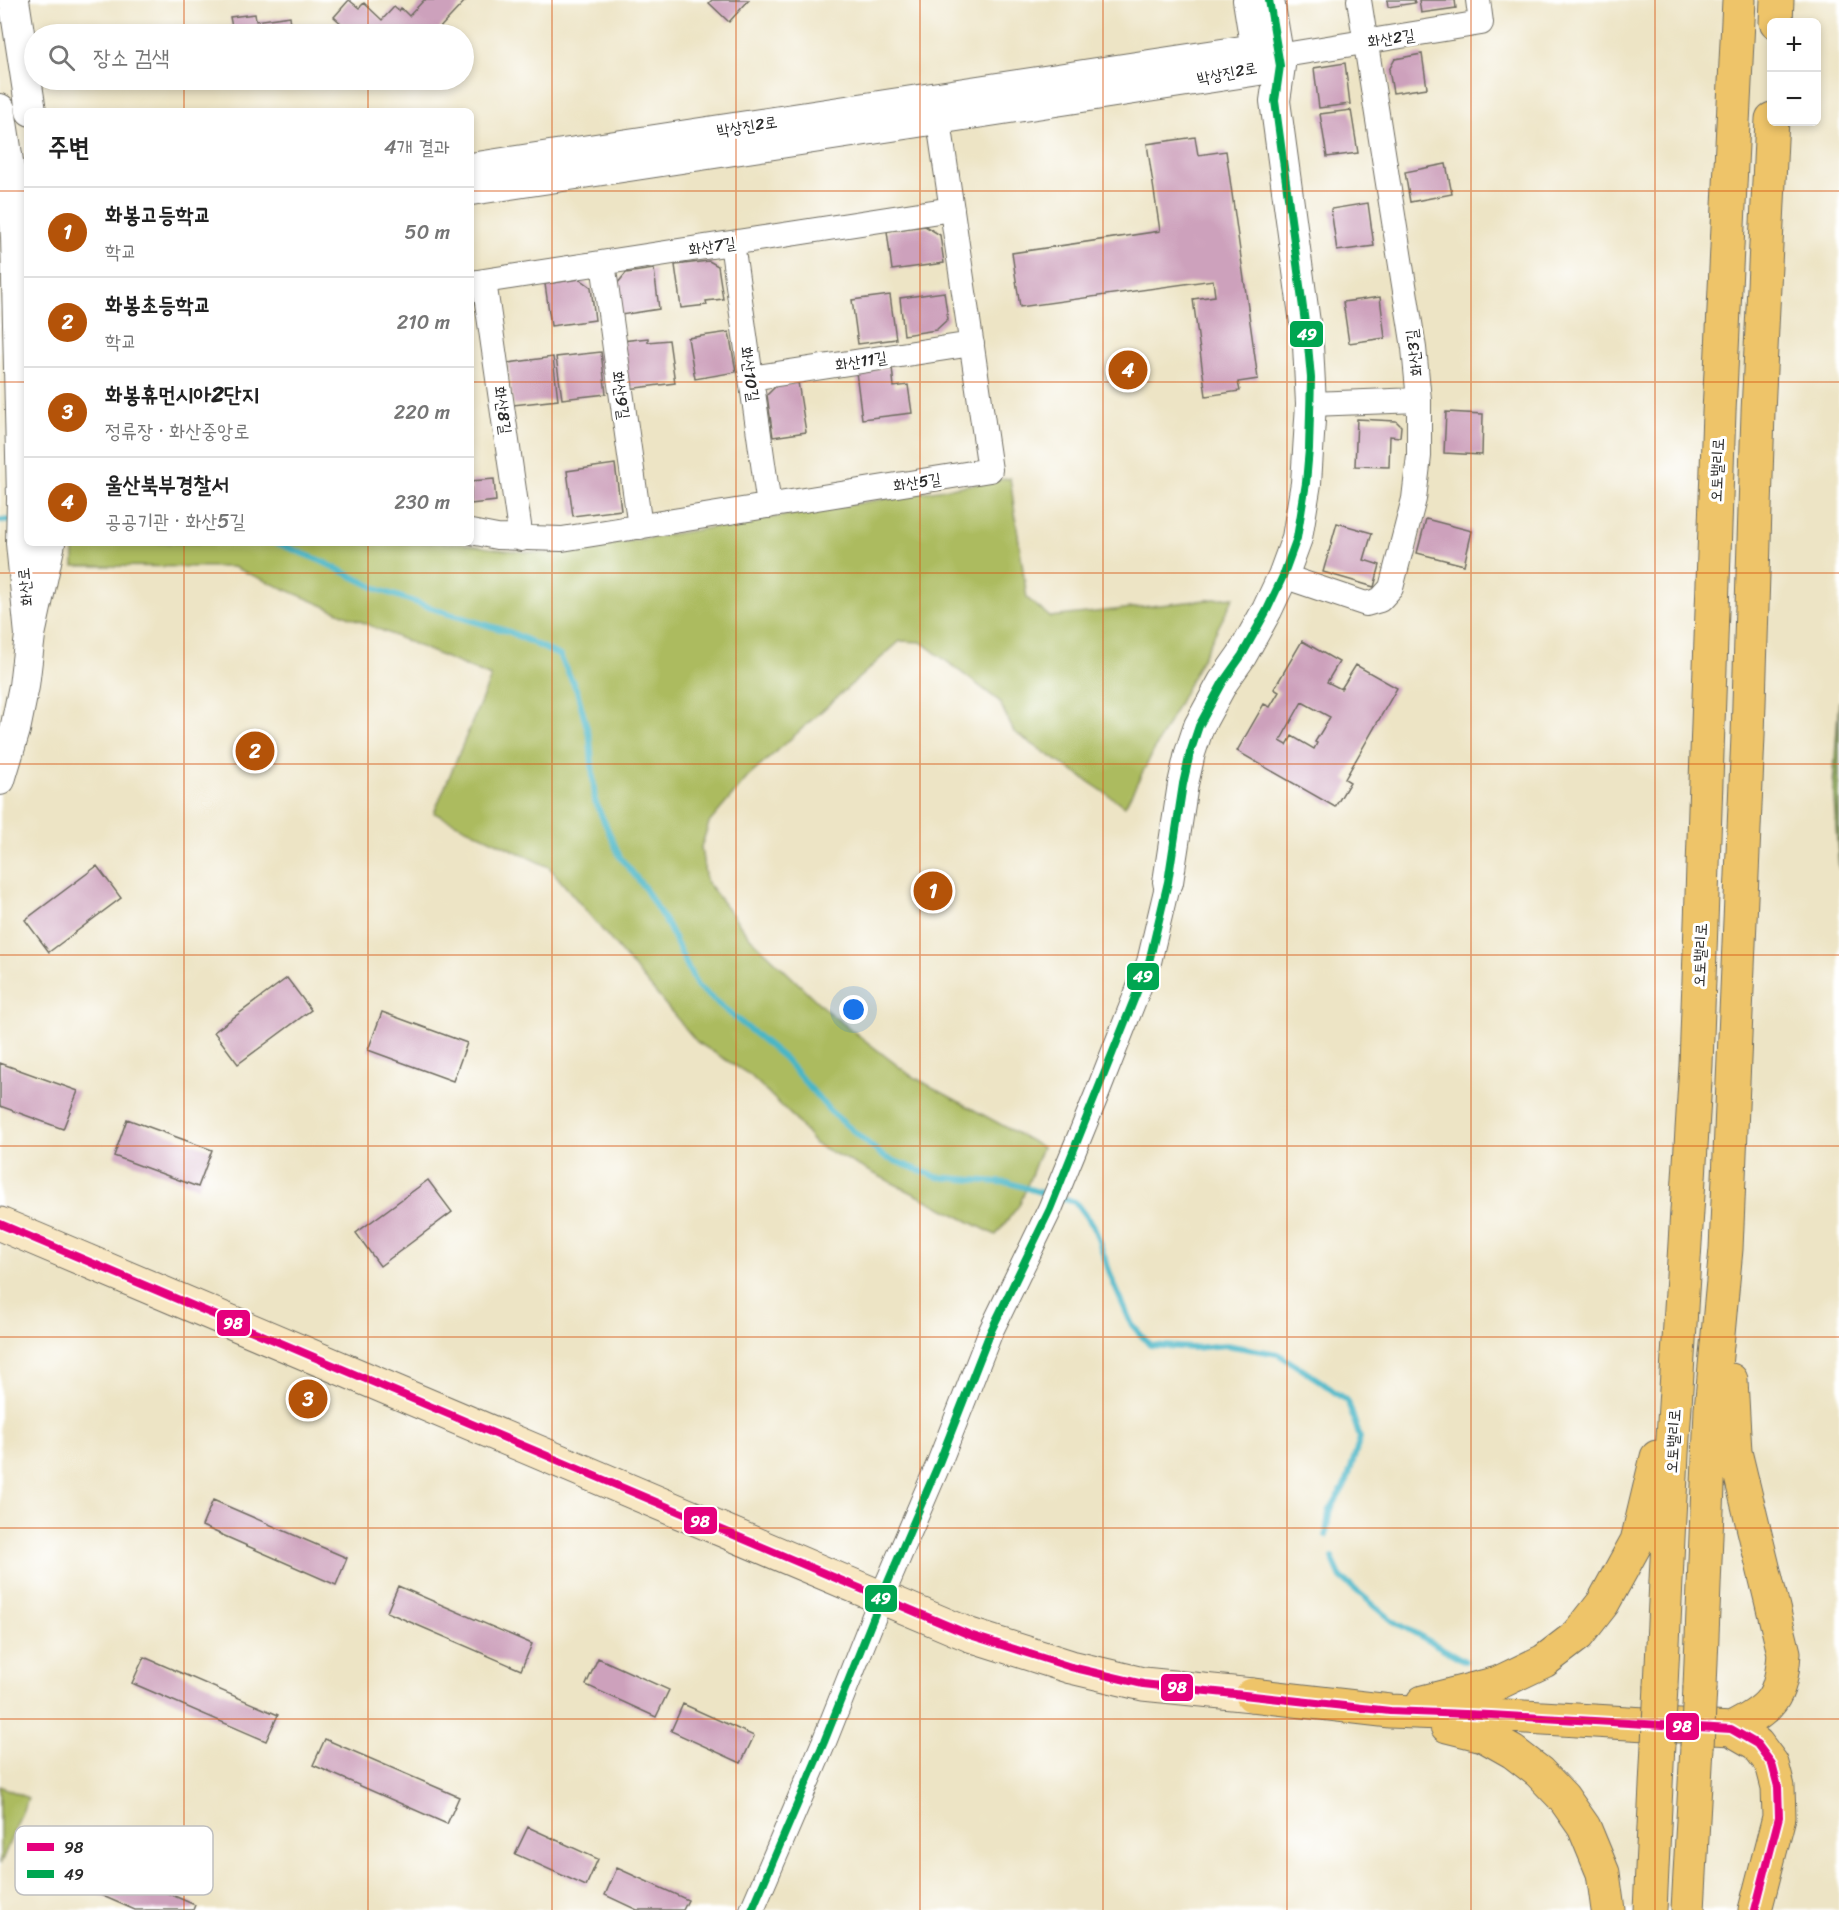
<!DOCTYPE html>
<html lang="ko">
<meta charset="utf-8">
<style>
:root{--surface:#fff;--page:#f2f2f2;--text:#222;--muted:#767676;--line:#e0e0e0;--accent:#b45309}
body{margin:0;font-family:Sriracha,"Poor Story",sans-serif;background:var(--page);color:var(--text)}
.controls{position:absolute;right:18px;top:18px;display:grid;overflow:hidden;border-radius:9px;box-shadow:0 3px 9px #0003}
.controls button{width:54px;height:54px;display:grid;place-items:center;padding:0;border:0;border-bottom:2px solid var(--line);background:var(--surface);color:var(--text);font:30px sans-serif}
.you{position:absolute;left:854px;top:1010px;width:21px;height:21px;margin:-15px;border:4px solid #fff;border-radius:50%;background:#1a73e8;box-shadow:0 0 0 9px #1a73e833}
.badge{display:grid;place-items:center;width:39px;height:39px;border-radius:50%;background:var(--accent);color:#fff;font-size:20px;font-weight:700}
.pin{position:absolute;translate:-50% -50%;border:3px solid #fff;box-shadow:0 2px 6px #0006}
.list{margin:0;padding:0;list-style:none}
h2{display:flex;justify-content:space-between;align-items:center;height:78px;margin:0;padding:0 24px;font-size:26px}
h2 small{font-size:20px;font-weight:400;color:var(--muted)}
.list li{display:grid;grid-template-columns:39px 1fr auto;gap:18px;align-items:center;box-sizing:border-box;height:90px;padding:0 24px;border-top:2px solid var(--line)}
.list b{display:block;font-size:22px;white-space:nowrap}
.list p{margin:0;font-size:20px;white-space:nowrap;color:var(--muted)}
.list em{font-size:20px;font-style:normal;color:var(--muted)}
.icon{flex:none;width:33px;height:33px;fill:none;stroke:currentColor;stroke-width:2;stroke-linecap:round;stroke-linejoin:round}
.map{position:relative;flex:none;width:1839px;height:1910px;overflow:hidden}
.search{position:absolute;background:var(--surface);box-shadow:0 3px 9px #0003;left:24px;top:24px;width:450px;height:66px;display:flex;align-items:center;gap:15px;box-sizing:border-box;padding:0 21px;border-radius:33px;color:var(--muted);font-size:22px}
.panel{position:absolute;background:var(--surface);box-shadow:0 3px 9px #0003;left:24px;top:108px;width:450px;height:438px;border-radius:9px}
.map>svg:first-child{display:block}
</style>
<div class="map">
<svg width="1839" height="1910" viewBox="0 0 1839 1910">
<rect width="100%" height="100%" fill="#fff"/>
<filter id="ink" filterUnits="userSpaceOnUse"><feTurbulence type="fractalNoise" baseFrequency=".0167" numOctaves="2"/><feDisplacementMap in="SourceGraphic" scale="12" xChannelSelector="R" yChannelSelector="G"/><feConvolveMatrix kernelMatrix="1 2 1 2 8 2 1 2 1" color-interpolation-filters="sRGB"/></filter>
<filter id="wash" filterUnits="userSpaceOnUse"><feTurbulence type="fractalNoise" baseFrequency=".008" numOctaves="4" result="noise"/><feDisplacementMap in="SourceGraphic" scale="24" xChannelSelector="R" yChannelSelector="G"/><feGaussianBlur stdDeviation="1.35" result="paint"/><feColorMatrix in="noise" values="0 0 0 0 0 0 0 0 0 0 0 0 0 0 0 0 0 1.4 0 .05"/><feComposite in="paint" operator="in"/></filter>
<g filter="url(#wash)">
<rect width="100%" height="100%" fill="#ede4c5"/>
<!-- green -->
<path fill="#acbb5e" stroke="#6c7344" stroke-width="1.5" d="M1010 478 1027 598 1050 617 1234 597 1125 806 1014 732 999 701 921 642 900 641 748 777 709 823 701 847 706 881 748 935 827 1011 910 1075 1042 1147 1020 1204 996 1235 815 1144 793 1117 750 1075 697 1042 549 867 434 813 491 677 233 567 74 566V543H461C495 550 523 553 558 553Z
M0 1786 28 1798 0 1865Z"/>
<!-- forest -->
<path fill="#89a355" stroke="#5a6740" stroke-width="1.5" d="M1839 701V869L1833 785Z"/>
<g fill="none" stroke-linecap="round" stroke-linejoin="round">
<!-- stream -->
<path stroke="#4ab6c6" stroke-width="6" d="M0 520 14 521
M277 543 321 561 380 590 446 613 510 632 560 656 577 691 590 739 595 801 620 857 644 887 669 928 697 986 784 1058 830 1111 884 1157 937 1177 1010 1183 1049 1195
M1061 1198 1075 1202 1094 1227 1113 1282 1132 1325 1150 1345 1193 1348 1226 1345 1278 1354 1320 1381 1348 1402 1360 1438 1347 1481 1329 1512 1326 1535
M1332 1558 1341 1578 1393 1621 1465 1661"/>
</g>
<g id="blocks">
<!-- building -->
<path fill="#cda1bc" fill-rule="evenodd" d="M349 0 359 8 364 3 382 20 394 7 399 11 401 8 409 16 424 0H466L434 34H353L334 17Z
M712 0H749L729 22 709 3Z
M1387 0H1414L1415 3 1388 7Z
M1419 0H1455L1456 8 1421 13Z
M255 14 256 21 290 16 292 34H187L186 33 232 27 230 17Z
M167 28 168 34H141V31Z
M1422 54 1427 88 1393 93 1389 70 1395 59Z
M1345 63 1350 104 1319 108 1314 68Z
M1351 110 1358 153 1327 157 1320 114Z
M1195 137 1198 155 1226 151 1258 379 1238 382 1240 391 1206 396 1193 299 1215 296 1213 280 1020 307 1012 253 1160 231 1147 144Z
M1446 164 1452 194 1410 202 1405 172Z
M1368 203 1374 246 1337 251 1331 209Z
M925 226 940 235 944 263 892 270 887 231Z
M709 261 718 266 723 299 706 301 707 305 681 308 675 265Z
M654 269 659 309 621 315 617 284 626 273Z
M580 279 591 287 595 320 551 326 545 284Z
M944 292 948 319 936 330 904 335 900 298Z
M890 295 896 339 858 344 852 300Z
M1380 297 1385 338 1349 343 1343 302Z
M729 332 736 372 695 379 688 338Z
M648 338V342L669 340 675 383 628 389 622 341Z
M601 352 606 394 562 399 556 357Z
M553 357 558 400 513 405 508 363Z
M892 367 894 387 908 385 912 413 862 419 856 372Z
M798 382 806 432 773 437 767 395 776 386Z
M1446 412 1483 414 1482 455 1444 453Z
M1357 419 1396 421 1401 426 1400 437 1390 436 1389 467 1355 466Z
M615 464 621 510 573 516 567 471Z
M494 479 496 501 471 504V481Z
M1426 519 1472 531 1464 565 1417 553Z
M1337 523 1372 533 1364 560 1380 565 1374 587 1323 572Z
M1302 641 1339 662 1327 682 1341 689 1356 665 1397 688 1345 779 1350 782 1335 807 1237 751 1264 704 1270 707 1279 692 1274 689ZM1302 702 1330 717 1315 742 1317 743 1314 749 1292 736 1287 745 1280 741Z
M97 866 121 898 49 952 25 920Z
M287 978 311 1010 238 1064 214 1032Z
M382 1012 467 1043 453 1081 368 1050Z
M0 1063 78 1091 63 1129 0 1106Z
M127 1119 212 1150 198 1187 114 1156Z
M428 1180 452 1212 380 1266 356 1233Z
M213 1500 347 1558 336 1585 202 1526Z
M398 1586 532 1644 521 1670 387 1612Z
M144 1657 278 1715 266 1741 132 1683Z
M598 1658 669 1690 656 1717 586 1685Z
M683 1704 754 1736 741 1763 671 1731Z
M325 1739 459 1797 447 1824 313 1765Z
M528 1827 598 1859 586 1886 515 1854Z
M61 1847 195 1905 193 1910H135L50 1873Z
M617 1868 688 1900 683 1910H637L605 1895Z"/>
</g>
</g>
<g filter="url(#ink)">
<use href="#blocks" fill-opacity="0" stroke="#6f6c61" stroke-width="1.5"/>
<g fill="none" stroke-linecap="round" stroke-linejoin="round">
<!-- minor casing -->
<g stroke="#6f6c61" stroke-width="26">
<path id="minor" d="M1278 56 1481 23 1478 0
M732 243 769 506
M603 263 640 527
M484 281 521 539
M471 283 952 209
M751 378 972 344
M1311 404 1419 400
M471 532 497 537 562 539 990 470 936 101
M1283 576 1366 604 1380 600 1391 588 1414 499 1419 456V400L1414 348 1359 0
M752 1910 824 1742 882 1596 939 1463 990 1333 1050 1209 1097 1094 1149 962 1168 882"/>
</g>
<!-- tertiary casing -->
<g stroke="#6f6c61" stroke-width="32">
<path id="tertiary" d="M14 0 31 111
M1248 0 1259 69
M0 109 13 194 16 237 22 499 21 543 30 635
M471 168 1255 49 1278 56
M471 190 1259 70 1278 56
M0 780 15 730 24 686 30 635 50 543
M1168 882 1183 784 1190 753 1199 726 1223 682 1242 655 1267 610 1283 576 1297 538 1306 483 1311 404 1308 345 1275 101 1280 66 1269 0"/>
</g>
<!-- secondary casing -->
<g stroke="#6f6c61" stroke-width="35">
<path id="secondary" d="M0 1224 970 1635 1071 1667 1143 1684 1252 1695"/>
</g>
<!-- trunk casing -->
<g stroke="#6f6c61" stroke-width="35">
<path id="trunk" d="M1776 22 1777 0
M1661 1686 1672 1454 1696 1065 1719 412 1739 0
M1700 1687 1711 1409 1726 1249 1734 1059 1748 736 1758 412 1772 119
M1252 1695 1390 1711 1491 1715 1731 1729 1757 1744 1772 1764 1778 1787 1779 1817 1755 1910
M1423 1702 1498 1683 1544 1661 1578 1635 1603 1603 1637 1541 1657 1457
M1447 1726 1483 1735 1513 1752 1539 1772 1563 1797 1584 1827 1603 1873 1608 1910
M1731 1729C1771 1709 1781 1699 1784 1653L1735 1452 1731 1380
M1650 1910 1658 1744
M1688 1910 1697 1747"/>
</g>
<!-- minor -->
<use href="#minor" stroke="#fff" stroke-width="24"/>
<!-- tertiary -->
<use href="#tertiary" stroke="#fff" stroke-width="30"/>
<!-- secondary -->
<use href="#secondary" stroke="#f8e7c3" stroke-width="33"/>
<!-- trunk -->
<use href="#trunk" stroke="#eec469" stroke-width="33"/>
<!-- trunk-bridge casing -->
<g stroke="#6f6c61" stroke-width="35" stroke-linecap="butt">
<path id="trunk-bridge" d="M1658 1744 1661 1686
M1697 1747 1700 1687"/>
</g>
<!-- trunk-bridge -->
<use href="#trunk-bridge" stroke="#eec469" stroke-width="33"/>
<!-- bus-1 casing -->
<g stroke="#fff" stroke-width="12">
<path id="bus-1" d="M0 1224 970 1635 1071 1667 1143 1684 1390 1711 1491 1715 1731 1729 1757 1744 1772 1764 1778 1787 1779 1817 1755 1910"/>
</g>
<!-- bus-2 casing -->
<g stroke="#fff" stroke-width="12">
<path id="bus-2" d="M752 1910 824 1742 882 1596 939 1463 990 1333 1050 1209 1149 962 1168 882 1183 784 1190 753 1199 726 1223 682 1242 655 1267 610 1283 576 1297 538 1306 483 1309 449 1311 378 1308 345 1275 101 1280 66 1269 0"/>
</g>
<!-- bus-1 -->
<use href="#bus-1" stroke="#e5007d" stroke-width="8"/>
<!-- bus-2 -->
<use href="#bus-2" stroke="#00a651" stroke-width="8"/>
</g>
</g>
<!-- grid -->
<path fill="none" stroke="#d5540f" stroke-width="1.5" stroke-opacity="0.55" d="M184 0V34M368 0V34M552 0V1910M736 0V1910M920 0V1910M1103 0V1910M1287 0V1910M1471 0V1910M1655 0V1910M184 80V111M368 80V111M0 191H27M471 191H1839M0 382H27M471 382H1839M184 543V1910M368 543V1910M0 573H1839M0 764H1839M0 955H1839M0 1146H1839M0 1337H1839M0 1528H1839M0 1719H1839"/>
<g text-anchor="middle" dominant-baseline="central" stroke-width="6" stroke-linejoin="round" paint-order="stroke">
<!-- street labels -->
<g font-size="16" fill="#2b2b2b" stroke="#fff">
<text transform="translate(1391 38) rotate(-9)">화산2길</text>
<text transform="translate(1227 73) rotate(-11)">박상진2로</text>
<text transform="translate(747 126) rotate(-9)">박상진2로</text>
<text transform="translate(712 246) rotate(-9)">화산7길</text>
<text transform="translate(1414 353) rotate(-97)">화산3길</text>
<text transform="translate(861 361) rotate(-9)">화산11길</text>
<text transform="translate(750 374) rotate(82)">화산10길</text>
<text transform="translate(621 395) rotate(82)">화산9길</text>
<text transform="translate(503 410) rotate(82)">화산8길</text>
<text transform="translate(1717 470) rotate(-88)">오토밸리로</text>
<text transform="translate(917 482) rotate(-9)">화산5길</text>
<text transform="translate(25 587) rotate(-96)">화산로</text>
<text transform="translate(1700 955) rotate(-88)">오토밸리로</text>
<text transform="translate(1673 1441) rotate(-87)">오토밸리로</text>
</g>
</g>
<!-- legend -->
<rect x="15" y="1826" width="198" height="69" rx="9" fill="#fff" stroke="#bfbfbf" stroke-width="1.5"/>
<rect x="27" y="1843" width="27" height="8" fill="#e5007d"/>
<rect x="27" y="1870" width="27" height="8" fill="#00a651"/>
<g font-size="16" fill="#2b2b2b">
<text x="64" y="1853">98</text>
<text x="64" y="1880">49</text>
</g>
<g stroke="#fff" stroke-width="2">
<rect x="1289" y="320" width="35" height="28" rx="6" fill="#00a651"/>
<rect x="1126" y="962" width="34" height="29" rx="6" fill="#00a651"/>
<rect x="216" y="1309" width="35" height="28" rx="6" fill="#e5007d"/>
<rect x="683" y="1506" width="35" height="29" rx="6" fill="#e5007d"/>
<rect x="864" y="1584" width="34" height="29" rx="6" fill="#00a651"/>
<rect x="1160" y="1673" width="34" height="29" rx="6" fill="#e5007d"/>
<rect x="1665" y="1712" width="35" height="29" rx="6" fill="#e5007d"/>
</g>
<g font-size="16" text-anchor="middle" font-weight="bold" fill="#fff">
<text x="1307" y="340">49</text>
<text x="1143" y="982">49</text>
<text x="233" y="1329">98</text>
<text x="700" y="1527">98</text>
<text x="881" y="1604">49</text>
<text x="1177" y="1693">98</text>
<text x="1682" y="1732">98</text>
</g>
</svg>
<div class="controls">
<button>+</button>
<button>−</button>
</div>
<div class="you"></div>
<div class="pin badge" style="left:933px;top:891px">1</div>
<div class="pin badge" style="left:255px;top:751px">2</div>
<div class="pin badge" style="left:308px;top:1399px">3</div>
<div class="pin badge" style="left:1128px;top:370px">4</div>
<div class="search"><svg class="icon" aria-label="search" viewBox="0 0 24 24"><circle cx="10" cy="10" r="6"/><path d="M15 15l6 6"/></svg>장소 검색</div>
<section class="panel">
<h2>주변<small>4개 결과</small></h2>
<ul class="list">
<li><span class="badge">1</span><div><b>화봉고등학교</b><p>학교</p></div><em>50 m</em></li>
<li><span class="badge">2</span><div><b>화봉초등학교</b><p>학교</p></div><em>210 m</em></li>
<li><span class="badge">3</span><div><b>화봉휴먼시아2단지</b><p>정류장 · 화산중앙로</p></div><em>220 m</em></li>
<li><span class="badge">4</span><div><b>울산북부경찰서</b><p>공공기관 · 화산5길</p></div><em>230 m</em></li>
</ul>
</section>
</div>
